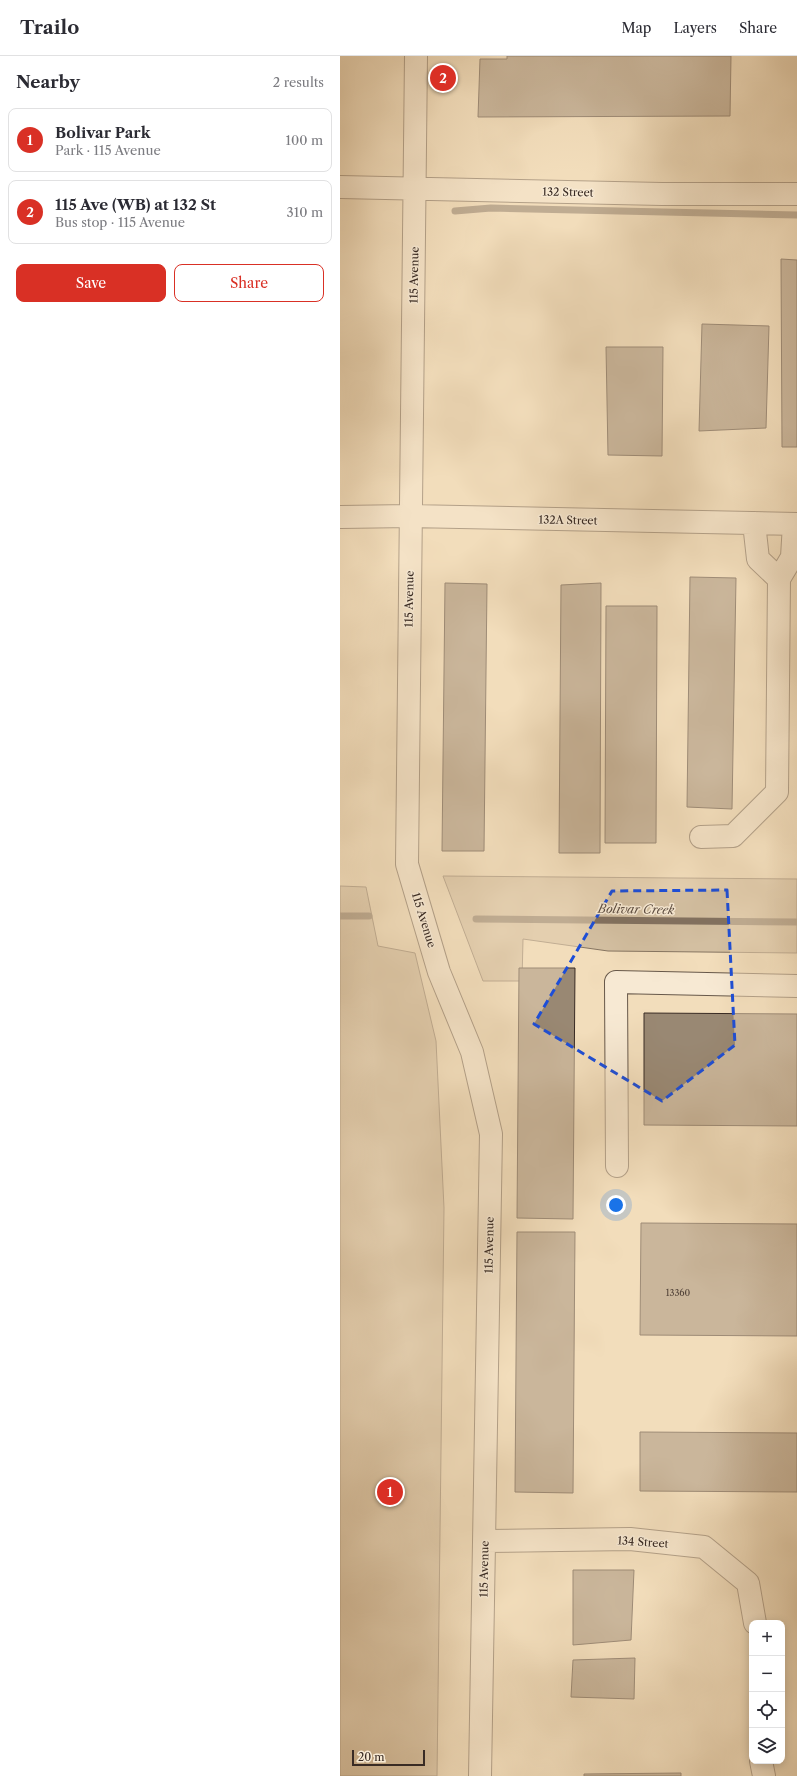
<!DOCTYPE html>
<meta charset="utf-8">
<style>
:root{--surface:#fff;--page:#f2f2f3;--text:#2b2b33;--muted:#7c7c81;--line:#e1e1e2;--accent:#d93025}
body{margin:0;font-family:"Libre Caslon Text",serif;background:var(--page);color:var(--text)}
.controls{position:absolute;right:12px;bottom:12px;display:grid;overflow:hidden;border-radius:8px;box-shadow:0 2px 10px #0003}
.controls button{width:36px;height:36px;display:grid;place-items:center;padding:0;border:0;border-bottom:1px solid var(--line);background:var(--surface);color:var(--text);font:20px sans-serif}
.scale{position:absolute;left:12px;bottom:10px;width:73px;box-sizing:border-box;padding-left:4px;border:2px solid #392b24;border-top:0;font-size:11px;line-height:14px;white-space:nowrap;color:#392b24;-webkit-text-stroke:3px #f7e9d3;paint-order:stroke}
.you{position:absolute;left:276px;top:1149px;width:14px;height:14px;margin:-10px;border:3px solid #fff;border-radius:50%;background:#1a73e8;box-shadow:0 0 0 6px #1a73e833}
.badge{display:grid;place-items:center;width:26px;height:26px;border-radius:50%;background:var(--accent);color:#fff;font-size:13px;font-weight:700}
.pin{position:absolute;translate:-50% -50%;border:2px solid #fff;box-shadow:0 1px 4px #0006}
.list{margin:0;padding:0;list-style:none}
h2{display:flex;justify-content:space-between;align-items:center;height:52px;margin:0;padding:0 16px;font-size:17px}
h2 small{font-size:13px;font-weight:400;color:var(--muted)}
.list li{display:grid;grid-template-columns:26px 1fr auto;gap:12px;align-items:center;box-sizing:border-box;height:64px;margin:0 8px 8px;padding:0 8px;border:1px solid var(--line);border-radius:8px}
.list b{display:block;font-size:15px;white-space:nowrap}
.list p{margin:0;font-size:13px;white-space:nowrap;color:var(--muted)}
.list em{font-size:13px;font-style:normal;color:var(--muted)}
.actions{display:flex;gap:8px;padding:12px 16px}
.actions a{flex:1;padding:9px 0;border:1px solid var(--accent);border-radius:8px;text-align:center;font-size:14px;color:var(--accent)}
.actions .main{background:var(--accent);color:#fff}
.icon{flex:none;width:22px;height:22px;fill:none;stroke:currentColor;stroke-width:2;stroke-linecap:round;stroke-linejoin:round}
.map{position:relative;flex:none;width:457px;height:1720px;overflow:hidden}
header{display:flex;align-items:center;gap:24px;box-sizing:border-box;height:56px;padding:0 20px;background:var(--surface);border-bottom:1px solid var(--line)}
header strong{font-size:19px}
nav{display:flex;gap:22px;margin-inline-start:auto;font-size:14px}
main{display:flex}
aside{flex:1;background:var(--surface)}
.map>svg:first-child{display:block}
</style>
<header>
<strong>Trailo</strong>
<nav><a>Map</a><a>Layers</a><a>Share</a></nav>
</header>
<main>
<aside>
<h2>Nearby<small>2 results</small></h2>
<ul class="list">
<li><span class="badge">1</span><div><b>Bolivar Park</b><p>Park · 115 Avenue</p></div><em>100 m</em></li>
<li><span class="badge">2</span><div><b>115 Ave (WB) at 132 St</b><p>Bus stop · 115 Avenue</p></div><em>310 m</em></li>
</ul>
<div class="actions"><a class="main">Save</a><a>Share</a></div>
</aside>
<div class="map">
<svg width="457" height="1720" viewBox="0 0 457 1720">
<rect width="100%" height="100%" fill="#f2ddbb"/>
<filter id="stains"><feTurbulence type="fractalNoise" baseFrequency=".005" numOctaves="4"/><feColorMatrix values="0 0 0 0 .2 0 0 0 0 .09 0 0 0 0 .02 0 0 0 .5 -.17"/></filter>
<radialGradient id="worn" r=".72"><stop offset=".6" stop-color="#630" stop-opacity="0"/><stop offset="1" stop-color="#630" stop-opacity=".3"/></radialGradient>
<!-- green -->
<path fill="#d3bfa1" stroke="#867562" d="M103 820 457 823V897L268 895 183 883 182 925H143Z
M0 830 26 831 38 890 75 897 96 985 104 1152 97 1720H0Z"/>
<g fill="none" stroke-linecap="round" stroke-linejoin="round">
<!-- stream -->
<path stroke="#827160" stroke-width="7" d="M115 155 151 152 457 159
M0 860H29
M136 863 457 866"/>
</g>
<!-- building -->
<path fill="#998873" stroke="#392b24" d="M167 0H391L390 60 138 61 140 3H167Z
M441 203 457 204V391H442Z
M362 268 429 270 426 372 359 375Z
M266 291H323L322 400 268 399Z
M350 521 396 522 392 753 347 751Z
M105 527 147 528 144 795H102Z
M261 527 260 797H219L221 529Z
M266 550H317L316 787H265Z
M179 912H235L233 1163 177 1162Z
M304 957 457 958V1070L304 1069Z
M301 1167 457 1168V1280L300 1279Z
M177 1176H235L233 1437 175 1436Z
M300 1376 457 1377V1436L300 1435Z
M233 1514H294L291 1584 233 1589Z
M295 1602 294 1643 231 1641 233 1604Z
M341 1717V1720H244V1718Z"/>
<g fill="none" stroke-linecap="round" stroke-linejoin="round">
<!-- minor casing -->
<g stroke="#67584a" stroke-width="24">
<path id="minor" d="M76 0 67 808 99 916 132 996 151 1078 140 1720
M0 131 322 138H457
M0 461 70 460 457 468
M414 467 418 503 439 523 452 501 454 468
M361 781 393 780 437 736 439 523
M277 1110 276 926 457 930
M145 1485 290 1483 364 1491 408 1527 415 1567
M421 1705 424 1720"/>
</g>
<!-- minor -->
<use href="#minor" stroke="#f7e9d3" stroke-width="22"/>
</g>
<!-- marked area -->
<path d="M0 0H457V1720H0ZM387 834 395 989 322 1045 194 968 272 835Z" fill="#f2ddbb" fill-opacity=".55" fill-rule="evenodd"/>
<path fill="none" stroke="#1d4ed8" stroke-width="3" stroke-dasharray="8 5" stroke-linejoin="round" d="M387 834 395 989 322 1045 194 968 272 835Z"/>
<g text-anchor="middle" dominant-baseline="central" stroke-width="3" stroke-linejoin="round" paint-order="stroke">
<!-- number labels -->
<g font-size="9" fill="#514238">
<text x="338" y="1236">13360</text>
</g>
<!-- street labels -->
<g font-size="11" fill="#392b24" stroke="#f7e9d3">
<text transform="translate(228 136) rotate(1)">132 Street</text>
<text transform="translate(74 219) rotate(-89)">115 Avenue</text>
<text transform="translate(228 464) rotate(1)">132A Street</text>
<text transform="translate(69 543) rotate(-89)">115 Avenue</text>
<text transform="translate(84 864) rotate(73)">115 Avenue</text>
<text transform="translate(149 1189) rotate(-89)">115 Avenue</text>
<text transform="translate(303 1486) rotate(4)">134 Street</text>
<text transform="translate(144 1513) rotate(-89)">115 Avenue</text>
</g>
<!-- water labels -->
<g font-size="12" font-style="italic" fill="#5e4e42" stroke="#f7e9d3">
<text transform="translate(296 853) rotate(1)">Bolivar Creek</text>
</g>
</g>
<rect width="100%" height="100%" filter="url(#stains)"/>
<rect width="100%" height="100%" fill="url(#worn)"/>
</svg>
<div class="controls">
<button>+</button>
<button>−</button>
<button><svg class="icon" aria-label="locate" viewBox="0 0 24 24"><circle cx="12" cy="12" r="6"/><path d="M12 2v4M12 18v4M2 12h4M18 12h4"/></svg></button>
<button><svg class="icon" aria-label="layers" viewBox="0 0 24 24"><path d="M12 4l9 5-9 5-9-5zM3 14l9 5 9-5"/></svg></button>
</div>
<div class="scale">20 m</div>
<div class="you"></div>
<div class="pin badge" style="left:50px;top:1436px">1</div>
<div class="pin badge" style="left:103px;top:22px">2</div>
</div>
</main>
